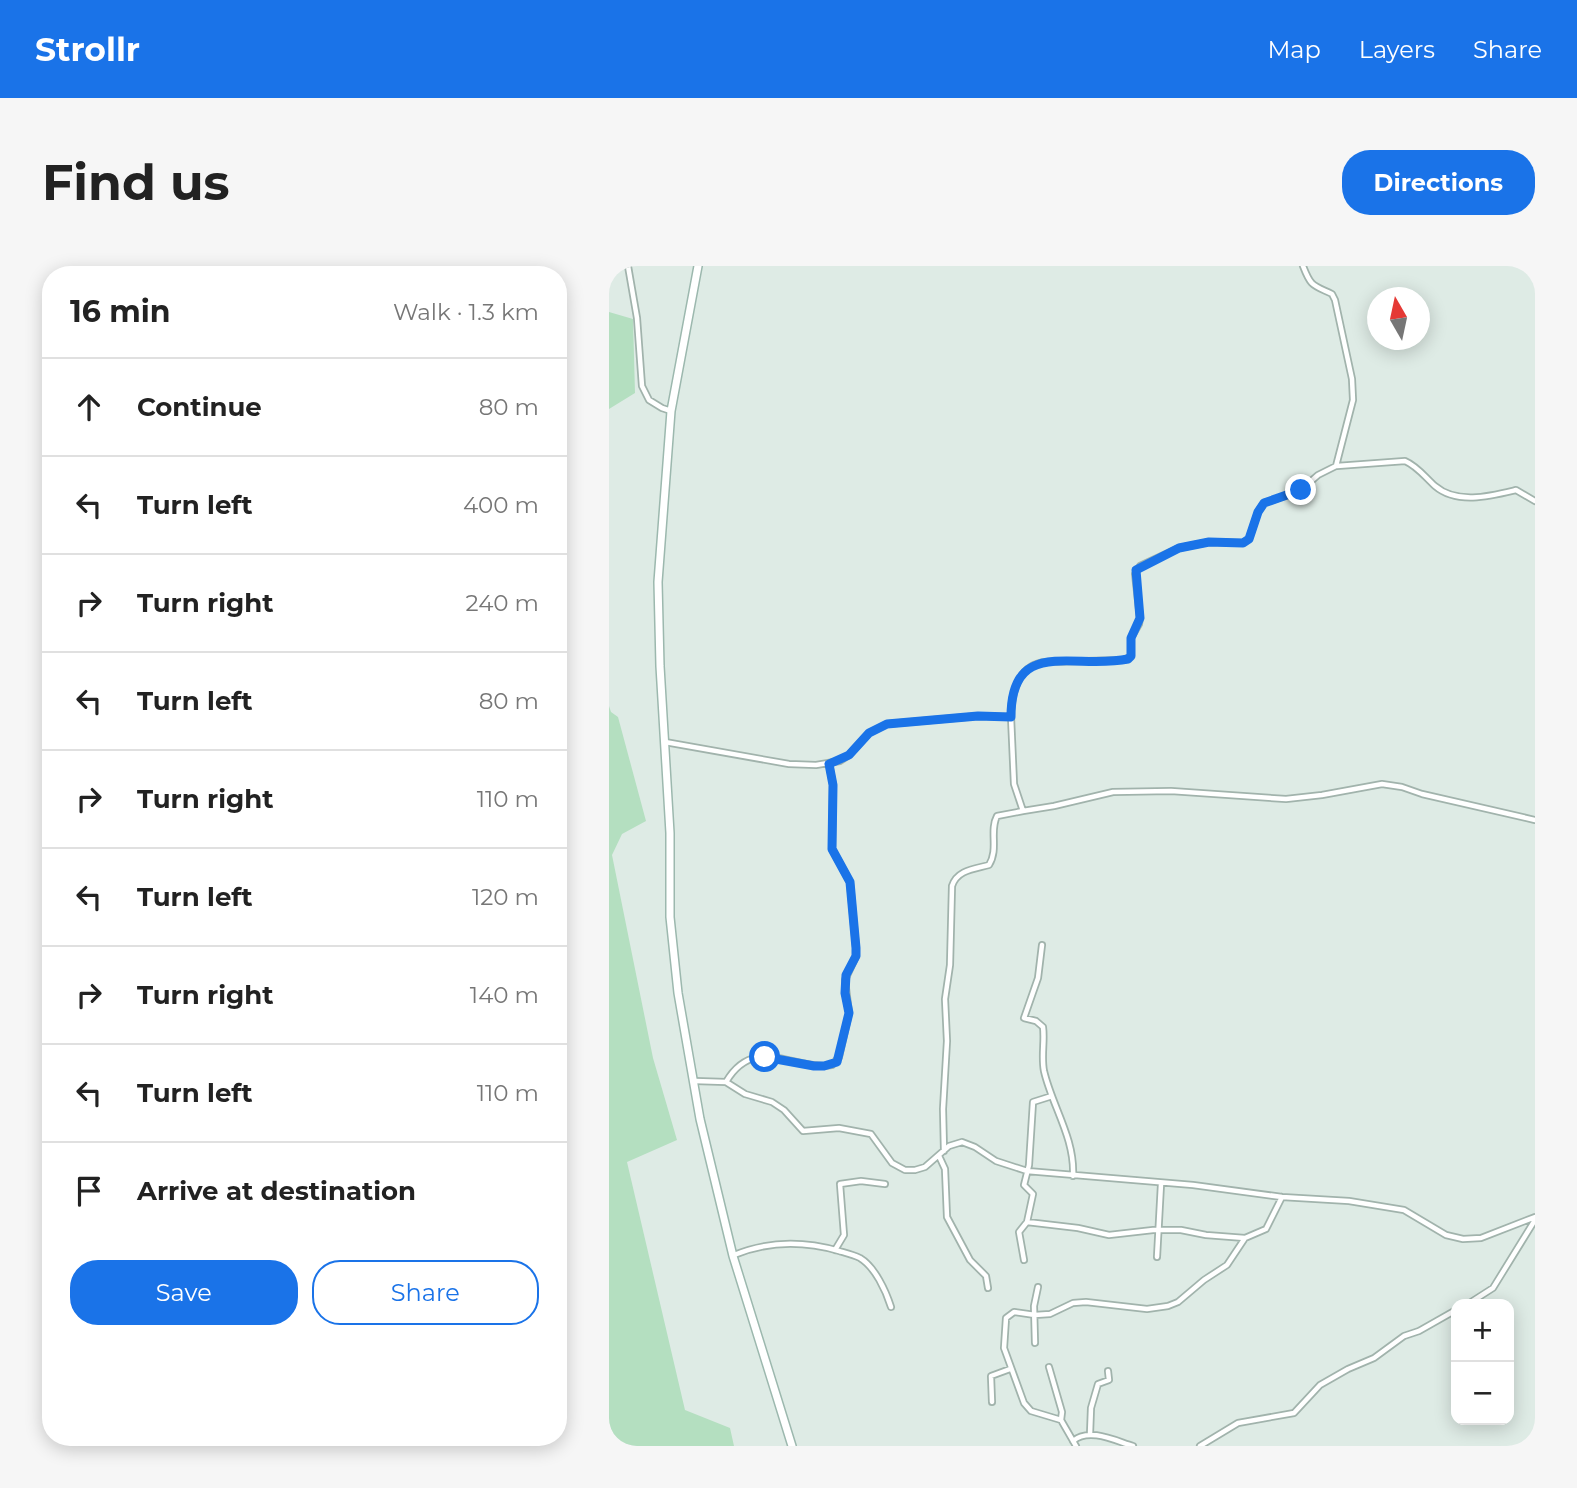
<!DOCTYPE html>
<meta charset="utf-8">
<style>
:root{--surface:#fff;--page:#f6f6f6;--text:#222;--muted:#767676;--line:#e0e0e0;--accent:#1a73e8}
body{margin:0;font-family:Montserrat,sans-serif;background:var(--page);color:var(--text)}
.controls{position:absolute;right:21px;bottom:21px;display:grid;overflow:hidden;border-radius:14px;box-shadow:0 4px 18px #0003}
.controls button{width:63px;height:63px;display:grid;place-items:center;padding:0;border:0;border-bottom:2px solid var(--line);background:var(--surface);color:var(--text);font:35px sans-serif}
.compass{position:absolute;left:758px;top:21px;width:63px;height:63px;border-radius:50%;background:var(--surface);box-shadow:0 4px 18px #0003;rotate:351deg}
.stop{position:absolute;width:21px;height:21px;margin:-16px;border:5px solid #1a73e8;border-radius:50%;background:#fff}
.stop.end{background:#1a73e8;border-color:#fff;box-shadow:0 2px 7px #0008}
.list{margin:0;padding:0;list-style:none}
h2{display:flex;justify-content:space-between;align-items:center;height:91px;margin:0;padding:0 28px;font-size:30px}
h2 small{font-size:23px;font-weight:400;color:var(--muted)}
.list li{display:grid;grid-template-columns:46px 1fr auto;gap:21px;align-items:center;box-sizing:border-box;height:98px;padding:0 28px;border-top:2px solid var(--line)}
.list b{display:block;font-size:26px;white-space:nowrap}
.list em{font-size:23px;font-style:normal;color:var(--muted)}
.actions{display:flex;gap:14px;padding:21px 28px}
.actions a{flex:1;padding:16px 0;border:2px solid var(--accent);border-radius:28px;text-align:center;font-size:24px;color:var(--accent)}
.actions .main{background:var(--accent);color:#fff}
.icon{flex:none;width:38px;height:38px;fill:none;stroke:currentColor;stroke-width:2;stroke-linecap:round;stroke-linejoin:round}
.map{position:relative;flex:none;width:926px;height:1180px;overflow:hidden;border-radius:28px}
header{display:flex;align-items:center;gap:42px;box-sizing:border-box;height:98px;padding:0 35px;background:var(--accent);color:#fff}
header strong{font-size:33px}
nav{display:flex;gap:38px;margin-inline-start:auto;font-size:24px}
.intro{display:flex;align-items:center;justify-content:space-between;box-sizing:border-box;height:168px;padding:0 42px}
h1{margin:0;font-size:49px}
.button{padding:18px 32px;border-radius:28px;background:var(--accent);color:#fff;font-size:24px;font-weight:700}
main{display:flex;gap:42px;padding:0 42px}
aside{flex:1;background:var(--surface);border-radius:28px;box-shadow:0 4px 18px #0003}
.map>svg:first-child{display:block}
</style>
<header>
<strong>Strollr</strong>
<nav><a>Map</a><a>Layers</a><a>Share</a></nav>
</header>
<div class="intro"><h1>Find us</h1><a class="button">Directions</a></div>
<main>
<aside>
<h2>16 min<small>Walk · 1.3 km</small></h2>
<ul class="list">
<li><svg class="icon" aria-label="ahead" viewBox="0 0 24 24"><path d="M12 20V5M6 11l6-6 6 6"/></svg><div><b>Continue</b></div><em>80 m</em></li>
<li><svg class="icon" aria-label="left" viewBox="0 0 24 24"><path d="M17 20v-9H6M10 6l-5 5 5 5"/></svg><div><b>Turn left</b></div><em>400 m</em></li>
<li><svg class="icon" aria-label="right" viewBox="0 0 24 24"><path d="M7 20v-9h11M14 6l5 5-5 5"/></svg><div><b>Turn right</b></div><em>240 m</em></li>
<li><svg class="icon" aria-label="left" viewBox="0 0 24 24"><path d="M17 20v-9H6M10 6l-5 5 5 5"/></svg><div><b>Turn left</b></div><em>80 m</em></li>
<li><svg class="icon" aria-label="right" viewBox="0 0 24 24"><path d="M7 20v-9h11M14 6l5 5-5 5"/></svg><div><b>Turn right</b></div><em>110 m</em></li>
<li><svg class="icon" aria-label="left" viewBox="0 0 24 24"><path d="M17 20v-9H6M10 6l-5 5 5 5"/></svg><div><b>Turn left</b></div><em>120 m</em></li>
<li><svg class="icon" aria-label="right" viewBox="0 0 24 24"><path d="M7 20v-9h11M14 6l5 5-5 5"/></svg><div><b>Turn right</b></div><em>140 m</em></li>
<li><svg class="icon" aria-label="left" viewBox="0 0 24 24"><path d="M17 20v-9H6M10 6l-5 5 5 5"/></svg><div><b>Turn left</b></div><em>110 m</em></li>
<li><svg class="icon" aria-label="arrive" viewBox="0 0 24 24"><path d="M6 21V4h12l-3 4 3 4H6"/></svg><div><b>Arrive at destination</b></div></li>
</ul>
<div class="actions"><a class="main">Save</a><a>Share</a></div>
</aside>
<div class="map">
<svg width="926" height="1180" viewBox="0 0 926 1180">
<rect width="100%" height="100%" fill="#deebe5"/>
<!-- green -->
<path fill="#b4dfc0" d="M0 46 24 53 26 127 0 143Z
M0 440 2 446 9 451 37 555 13 568 3 589 44 792 68 874 18 896 76 1144 121 1162 125 1180H0Z"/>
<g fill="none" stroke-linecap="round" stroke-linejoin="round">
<!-- minor casing -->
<g stroke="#a1b3ac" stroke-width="8">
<path id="minor" d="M19 0 28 52 33 120 40 134 53 142 62 145
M728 200 796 195C808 200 816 211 826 220 848 239 882 230 907 224L926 235
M402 451C402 428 409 398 437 396L515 394 522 390V372L530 358 531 352 526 308 531 300 570 282 600 276 634 277 640 273 649 246 655 237 692 224 709 209 727 200 744 134 743 113 726 34 723 28C704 19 702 21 694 0
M56 476 180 498 207 499 231 495 240 489 260 467 278 458 369 450 402 451 405 518 414 545 445 540 504 526 562 525 677 533 713 529 773 518 793 521 813 528 926 554
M433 679 429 712 415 752 427 755 434 761C436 775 432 790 435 805 443 840 466 872 464 910
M86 815 117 816 136 828 163 836 175 844 194 865 230 862 262 868 283 897 296 904H306L316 901 340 880 353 876 366 881 387 895 418 905 584 919 673 931 740 935 795 944 837 969 854 973 872 972 926 951
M117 816C143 772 177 799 215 800L223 799 230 791 240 747 236 714 247 690V682L241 616 223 583 224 519 220 498
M335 885 334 843 338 775 336 733 341 699 343 620C348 604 365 603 380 599 390 583 380 565 388 550L414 545
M330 890 336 903 338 951 361 994 377 1010 379 1022
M418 956 424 928 415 919 420 899 424 836 443 830
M226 984 235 969 231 918 252 915 276 918
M125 989C159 975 195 975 230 985 237 987 245 989 251 992 266 1001 277 1025 282 1041
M548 991 552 918
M415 994 410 966 418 956 469 962 500 969 544 964H572L597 969 636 972 657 963 673 931
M859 1038 884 1022 926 954
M426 1077 425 1040 429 1021
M440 1101 453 1146 452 1154
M383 1136 382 1110 401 1103
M481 1168 482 1142 489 1118 500 1114 499 1105
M464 1175C480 1161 507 1175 524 1180
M467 1180 452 1154 422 1145 415 1137 395 1082 397 1052 405 1046 426 1049 441 1048 464 1037 477 1036 538 1043 559 1040 569 1036 595 1014 618 999 636 972
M591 1180 629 1157 685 1147 711 1119 739 1103 765 1092 795 1070 810 1065 847 1044"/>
</g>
<!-- secondary casing -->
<g stroke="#9cb8ae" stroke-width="10">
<path id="secondary" d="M89 0 62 145 49 316 51 400 61 567V651L69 727 91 853 124 990 183 1180"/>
</g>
<!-- minor -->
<use href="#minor" stroke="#fff" stroke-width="4.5"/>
<!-- secondary -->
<use href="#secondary" stroke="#fff" stroke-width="7"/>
</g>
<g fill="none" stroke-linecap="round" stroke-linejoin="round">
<!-- route -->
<path stroke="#1a73e8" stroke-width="9" d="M156 791 205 800H215L228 796 240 747 236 727 237 709 247 690V682L241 616 223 583 224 519 220 498 240 489 260 467 278 458 369 450 402 451C402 370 466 404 519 393L522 390V372L531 352 527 304 570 282 600 276 634 277 640 273 649 246 655 237 692 224"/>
</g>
</svg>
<div class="controls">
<button>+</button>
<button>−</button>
</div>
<svg class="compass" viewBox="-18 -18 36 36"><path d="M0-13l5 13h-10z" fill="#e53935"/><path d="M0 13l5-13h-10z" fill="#767676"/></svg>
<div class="stop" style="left:156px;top:791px"></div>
<div class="stop end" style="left:692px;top:224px"></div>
</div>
</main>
